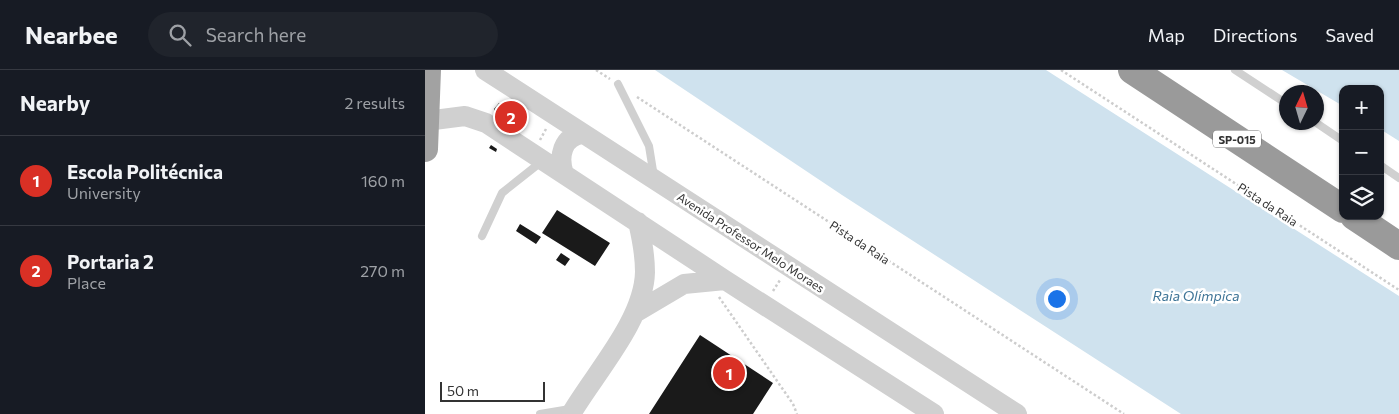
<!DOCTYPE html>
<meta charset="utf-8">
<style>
:root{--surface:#171b24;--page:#20242c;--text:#f1f3f6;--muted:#9ea1a6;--line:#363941;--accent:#d93025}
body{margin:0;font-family:Commissioner,sans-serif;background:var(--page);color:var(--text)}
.controls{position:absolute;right:15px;top:15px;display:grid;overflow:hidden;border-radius:10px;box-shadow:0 1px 4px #0004}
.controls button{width:45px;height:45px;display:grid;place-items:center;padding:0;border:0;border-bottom:1px solid var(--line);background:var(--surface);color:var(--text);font:25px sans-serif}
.compass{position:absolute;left:854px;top:15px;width:45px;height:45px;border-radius:50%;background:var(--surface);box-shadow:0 1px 4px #0004;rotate:5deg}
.scale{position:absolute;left:15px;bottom:12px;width:105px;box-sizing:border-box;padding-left:5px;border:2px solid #333;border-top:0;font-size:14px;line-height:18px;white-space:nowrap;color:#333;-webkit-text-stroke:4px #fff;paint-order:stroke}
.you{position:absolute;left:631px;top:228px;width:18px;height:18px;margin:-12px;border:4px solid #fff;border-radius:50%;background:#1a73e8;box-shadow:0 0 0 8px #1a73e833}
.badge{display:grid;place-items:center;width:32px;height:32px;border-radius:50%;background:var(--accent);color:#fff;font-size:16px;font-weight:700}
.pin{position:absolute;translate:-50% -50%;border:2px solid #fff;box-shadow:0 1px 5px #0006}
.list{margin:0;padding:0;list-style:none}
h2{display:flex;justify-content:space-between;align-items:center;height:65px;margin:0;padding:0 20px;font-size:21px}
h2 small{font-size:16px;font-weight:400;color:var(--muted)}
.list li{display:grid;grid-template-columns:32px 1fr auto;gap:15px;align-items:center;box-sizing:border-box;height:90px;padding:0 20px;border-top:1px solid var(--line)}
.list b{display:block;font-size:19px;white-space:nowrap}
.list p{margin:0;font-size:16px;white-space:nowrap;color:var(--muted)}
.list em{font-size:16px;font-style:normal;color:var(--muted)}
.icon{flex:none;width:28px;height:28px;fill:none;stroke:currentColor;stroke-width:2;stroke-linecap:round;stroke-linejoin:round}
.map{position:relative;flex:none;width:974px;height:344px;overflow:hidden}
header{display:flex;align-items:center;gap:30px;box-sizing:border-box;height:70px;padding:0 25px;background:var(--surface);border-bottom:1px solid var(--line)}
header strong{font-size:24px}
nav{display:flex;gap:28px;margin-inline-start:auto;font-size:18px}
.search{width:350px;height:45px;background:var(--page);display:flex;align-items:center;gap:12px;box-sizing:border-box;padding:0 18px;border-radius:28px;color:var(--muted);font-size:19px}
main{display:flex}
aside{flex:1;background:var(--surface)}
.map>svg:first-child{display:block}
</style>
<header>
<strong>Nearbee</strong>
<div class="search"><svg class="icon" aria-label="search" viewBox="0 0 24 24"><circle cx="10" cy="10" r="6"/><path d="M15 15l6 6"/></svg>Search here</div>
<nav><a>Map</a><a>Directions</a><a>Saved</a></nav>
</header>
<main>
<aside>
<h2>Nearby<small>2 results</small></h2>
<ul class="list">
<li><span class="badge">1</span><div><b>Escola Politécnica</b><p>University</p></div><em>160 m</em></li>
<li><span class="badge">2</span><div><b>Portaria 2</b><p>Place</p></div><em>270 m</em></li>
</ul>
</aside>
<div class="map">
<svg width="974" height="344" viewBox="0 0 974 344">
<rect width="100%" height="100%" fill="#fff"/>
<!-- water -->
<path fill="#cfe2ee" d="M230 0H621L974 226V344H756L417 125Z
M857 0H974V71L955 59V19H918V36Z"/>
<!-- building -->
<path fill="#1a1a1a" d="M88 32 97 37 99 43 92 57 70 44 69 39 74 33 84 39Z
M66 75 72 79 71 82 64 78Z
M132 140 185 173 170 196 117 163Z
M95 154 116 167 111 174 91 161Z
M136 183 145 189 140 196 131 190Z
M275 265 348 313 328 344H224Z"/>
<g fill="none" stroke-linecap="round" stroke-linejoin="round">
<!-- path -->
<path stroke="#cdcdcd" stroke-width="2.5" stroke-dasharray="2.5 2.5" stroke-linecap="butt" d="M171 0 185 9
M636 0 974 220
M212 27 699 344
M115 70 121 59
M348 221 355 210
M294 227 368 334 372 344"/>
<!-- service -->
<path stroke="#d0d0d0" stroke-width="8" d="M810 0 862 34
M193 14 224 76 229 107
M890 52 918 71
M955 95 974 108
M57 166 77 123 116 92
M115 344 145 339"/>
<!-- tertiary -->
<path stroke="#d0d0d0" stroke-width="20" d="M60 0 592 344
M1 51 40 46 61 53 300 210 509 344
M139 104C133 87 137 66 158 64
M210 243 259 214 300 210
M146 344C170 303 219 250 220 202 220 185 217 169 213 152"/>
<!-- trunk -->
<path stroke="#a2a2a2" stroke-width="26" d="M0 79 3 0"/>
<!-- motorway -->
<path stroke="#9a9a9a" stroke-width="28" d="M707 0 918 139
M929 146 974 176"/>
</g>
<g text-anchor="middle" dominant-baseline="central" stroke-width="5" stroke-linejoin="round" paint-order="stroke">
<!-- shield labels -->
<rect fill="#fff" stroke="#707070" stroke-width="1" x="788" y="60.5" width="48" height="17" rx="4"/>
<g font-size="11" font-weight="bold" fill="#333">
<text x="812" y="69">SP-015</text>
</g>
<!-- street labels -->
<g font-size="12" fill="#333" stroke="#fff">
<text transform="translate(843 134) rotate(33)">Pista da Raia</text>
<text transform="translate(326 172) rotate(33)">Avenida Professor Melo Moraes</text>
<text transform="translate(435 172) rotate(33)">Pista da Raia</text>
</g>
<!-- water labels -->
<g font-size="14" font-style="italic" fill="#3f7597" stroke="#fff">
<text x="771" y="225">Raia Olímpica</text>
</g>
</g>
</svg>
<div class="controls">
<button>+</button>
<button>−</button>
<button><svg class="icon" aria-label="layers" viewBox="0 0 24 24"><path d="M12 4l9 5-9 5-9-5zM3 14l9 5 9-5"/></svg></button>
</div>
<svg class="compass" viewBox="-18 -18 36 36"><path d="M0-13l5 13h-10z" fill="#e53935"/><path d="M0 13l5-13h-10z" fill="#9ea1a6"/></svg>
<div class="scale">50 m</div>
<div class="you"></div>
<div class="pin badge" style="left:304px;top:303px">1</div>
<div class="pin badge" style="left:86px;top:47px">2</div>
</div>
</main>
